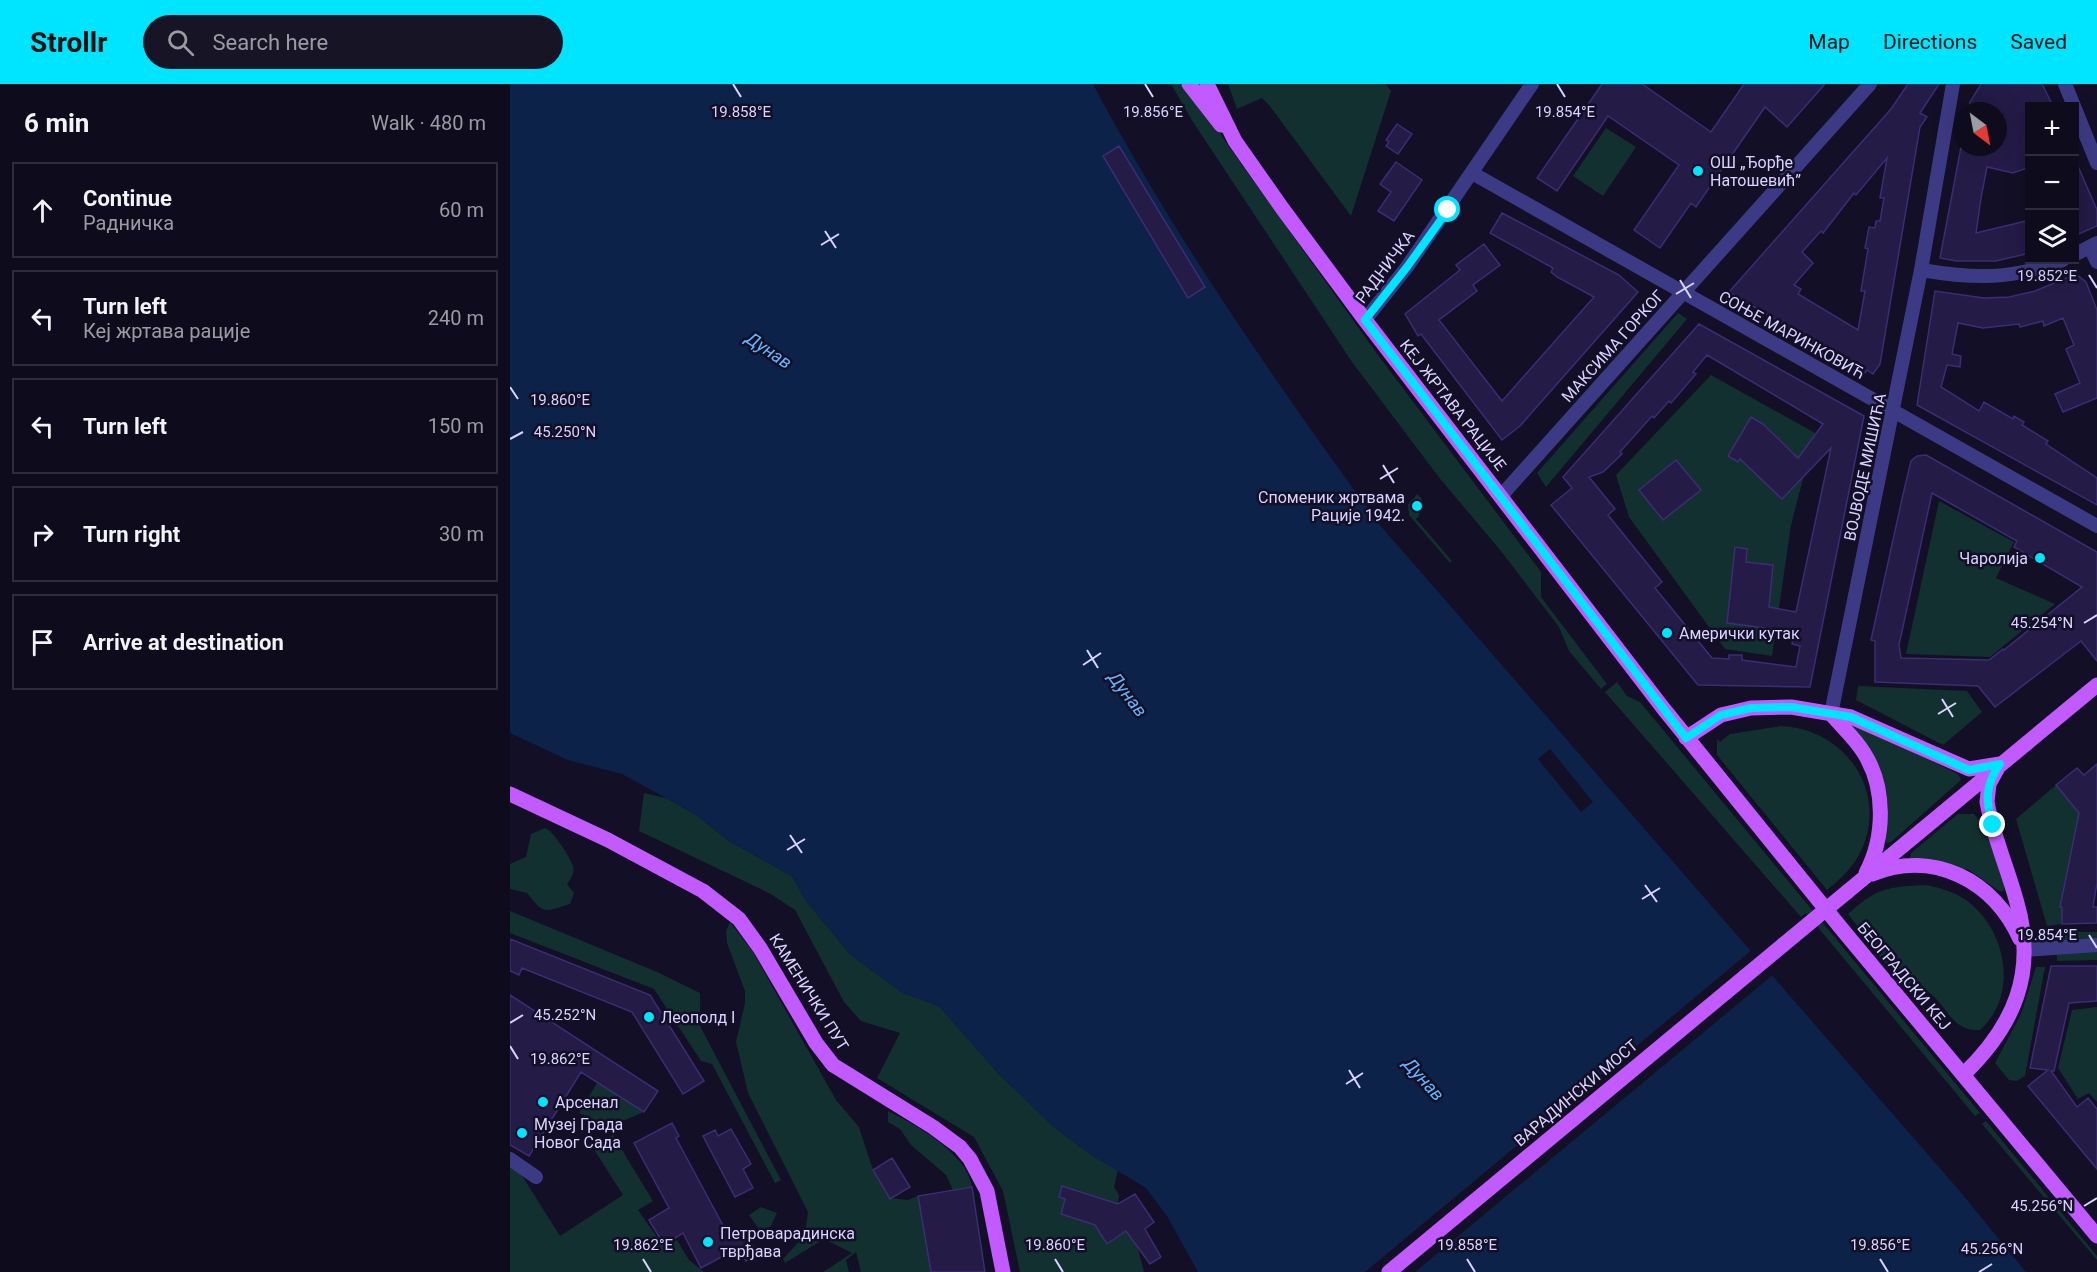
<!DOCTYPE html>
<meta charset="utf-8">
<style>
:root{--surface:#0e0b1c;--page:#171425;--text:#f1f3f6;--muted:#9b9ba3;--line:#2e2b3b;--accent:#00e5ff}
body{margin:0;font-family:Roboto,sans-serif;background:var(--page);color:var(--text)}
.controls{position:absolute;right:18px;top:18px;display:grid;overflow:hidden;border-radius:0px;box-shadow:0 6px 24px #0002}
.controls button{width:54px;height:54px;display:grid;place-items:center;padding:0;border:0;border-bottom:2px solid var(--line);background:var(--surface);color:var(--text);font:30px sans-serif}
.compass{position:absolute;left:1443px;top:18px;width:54px;height:54px;border-radius:50%;background:var(--surface);box-shadow:0 6px 24px #0002;rotate:148deg}
.stop{position:absolute;width:18px;height:18px;margin:-14px;border:4px solid #00e5ff;border-radius:50%;background:#fff}
.stop.end{background:#00e5ff;border-color:#fff;box-shadow:0 2px 6px #0008}
.list{margin:0;padding:0;list-style:none}
h2{display:flex;justify-content:space-between;align-items:center;height:78px;margin:0;padding:0 24px;font-size:26px}
h2 small{font-size:20px;font-weight:400;color:var(--muted)}
.list li{display:grid;grid-template-columns:39px 1fr auto;gap:18px;align-items:center;box-sizing:border-box;height:96px;margin:0 12px 12px;padding:0 12px;border:2px solid var(--line);border-radius:0px}
.list b{display:block;font-size:22px;white-space:nowrap}
.list p{margin:0;font-size:20px;white-space:nowrap;color:var(--muted)}
.list em{font-size:20px;font-style:normal;color:var(--muted)}
.icon{flex:none;width:33px;height:33px;fill:none;stroke:currentColor;stroke-width:2;stroke-linecap:round;stroke-linejoin:round}
.map{position:relative;flex:none;width:1587px;height:1188px;overflow:hidden}
header{display:flex;align-items:center;gap:36px;box-sizing:border-box;height:84px;padding:0 30px;background:var(--accent);color:#111}
header strong{font-size:28px}
nav{display:flex;gap:33px;margin-inline-start:auto;font-size:21px}
.search{width:420px;height:54px;background:var(--page);display:flex;align-items:center;gap:15px;box-sizing:border-box;padding:0 21px;border-radius:33px;color:var(--muted);font-size:22px}
main{display:flex}
aside{flex:1;background:var(--surface)}
.map>svg:first-child{display:block}
</style>
<header>
<strong>Strollr</strong>
<div class="search"><svg class="icon" aria-label="search" viewBox="0 0 24 24"><circle cx="10" cy="10" r="6"/><path d="M15 15l6 6"/></svg>Search here</div>
<nav><a>Map</a><a>Directions</a><a>Saved</a></nav>
</header>
<main>
<aside>
<h2>6 min<small>Walk · 480 m</small></h2>
<ul class="list">
<li><svg class="icon" aria-label="ahead" viewBox="0 0 24 24"><path d="M12 20V5M6 11l6-6 6 6"/></svg><div><b>Continue</b><p>Радничка</p></div><em>60 m</em></li>
<li><svg class="icon" aria-label="left" viewBox="0 0 24 24"><path d="M17 20v-9H6M10 6l-5 5 5 5"/></svg><div><b>Turn left</b><p>Кеј жртава рације</p></div><em>240 m</em></li>
<li><svg class="icon" aria-label="left" viewBox="0 0 24 24"><path d="M17 20v-9H6M10 6l-5 5 5 5"/></svg><div><b>Turn left</b></div><em>150 m</em></li>
<li><svg class="icon" aria-label="right" viewBox="0 0 24 24"><path d="M7 20v-9h11M14 6l5 5-5 5"/></svg><div><b>Turn right</b></div><em>30 m</em></li>
<li><svg class="icon" aria-label="arrive" viewBox="0 0 24 24"><path d="M6 21V4h12l-3 4 3 4H6"/></svg><div><b>Arrive at destination</b></div></li>
</ul>
</aside>
<div class="map">
<svg width="1587" height="1188" viewBox="0 0 1587 1188">
<rect width="100%" height="100%" fill="#130f26"/>
<!-- green -->
<path fill="#12302f" d="M661 0H678L717 60 868 271 1031 488V513L1097 600 1091 605 1059 567 1049 543 991 467 931 396 842 278 683 38Z
M718 0H876L881 7 841 132 759 21 752 14 727 25Z
M1096 44 1126 63 1093 112 1063 92Z
M1168 229 1177 235 1036 403 1027 389Z
M1201 291 1305 349 1281 441 1262 572 1215 565 1119 433 1106 391Z
M907 410 912 415 909 432 906 435 942 477 940 479 899 431 898 421Z
M1429 417 1504 458 1486 494 1545 520 1480 573 1396 570Z
M1107 598 1117 612 1130 618 1470 1029 1465 1032 1296 829 1291 833 1095 608Z
M1348 602 1457 607 1472 628 1433 661 1346 616Z
M1337 636 1448 690 1451 696 1381 758 1376 759C1373 747 1379 733 1378 721 1376 686 1357 663 1337 636Z
M1271 642C1340 645 1383 716 1346 776 1338 788 1328 797 1317 806L1207 671V655L1210 658 1220 650Z
M1546 701 1569 730 1550 823H1552V840L1537 842 1506 735Z
M134 709 156 714 185 730 219 757 282 792 296 817 341 871 393 909 429 922 489 990 545 1044 583 1072 608 1086 604 1103 609 1111 608 1120 552 1102 549 1113 555 1115 551 1129 585 1141 597 1159 616 1147 628 1165 634 1188H510L493 1107 464 1053 367 994 390 949 351 937 334 918 285 826 259 809 129 747Z
M1448 730H1464C1477 744 1496 789 1494 807H1489L1459 786 1420 776 1400 774 1401 769Z
M35 744C43 746 60 773 63 782 65 788 61 795 57 800L64 809 60 820C34 828 34 831 17 809L0 805V780L16 773 21 750Z
M1417 801C1430 804 1445 808 1456 816 1497 846 1509 911 1470 946 1441 948 1437 920 1417 907 1411 904 1404 904 1399 901 1375 884 1357 853 1338 830 1368 803 1377 803 1417 801Z
M0 827 147 888 190 909V942L271 1096 265 1099 202 980 191 977 144 905 0 849Z
M220 838 243 868 326 1016 349 1043 363 1086 380 1114 398 1116 408 1112 421 1188H351L346 1168 336 1176 339 1188H313L342 1169 314 1155 275 1179 273 1175 295 1151 298 1128 238 1009 226 958 235 919V907L217 859 216 847Z
M1548 848H1587V858L1548 859Z
M1547 864H1587V876L1547 877Z
M1526 883H1535L1515 992 1507 997 1499 996 1485 979 1511 930Z
M1587 923V1018L1579 1009 1568 1015 1548 984 1562 926Z
M87 999H88L134 1028 98 1043 69 1029Z
M378 1027C406 1041 457 1069 462 1103L443 1106 436 1091 401 1061 390 1045 378 1038Z
M1476 1037 1587 1172V1176L1472 1040Z
M103 1051 143 1117 128 1126 154 1163 167 1156 179 1176 194 1188H0V1083L11 1090 50 1152 113 1111 85 1067 88 1060Z
M251 1123 267 1129 255 1154 239 1131Z"/>
<!-- water -->
<path fill="#0c2248" d="M0 0H583C665 154 766 299 869 440L1448 1105 1516 1188H688L657 1132 636 1104 583 1072 545 1044 489 990 429 922 393 909 341 871 296 817 282 792 219 757 185 730 112 690 58 676 0 649Z"/>
<!-- pier -->
<path fill="#130f26" d="M1040 665 1083 718 1071 728 1028 675Z
M1243 865 1265 889 905 1188H855Z"/>
<!-- building -->
<path fill="#241b47" stroke="#3b2d73" stroke-width="1.5" fill-rule="evenodd" d="M1092 0H1132L1201 48 1234 0H1315L1277 43 1255 23 1186 123 1181 119 1150 164 1124 146 1169 81 1098 32 1047 107 1027 94Z
M1398 0H1429L1410 29 1417 33 1410 43 1370 280 1363 290 1357 286 1355 289 1219 208 1381 25ZM1377 74 1370 114H1374L1370 137H1366L1365 144 1359 143 1355 164 1358 165 1351 207H1355L1348 246 1288 210 1291 205 1284 201 1303 179 1292 168 1311 147 1313 149 1344 109 1346 111Z
M1471 0H1532L1543 22H1520V83L1503 89 1477 83 1471 114 1466 149 1520 136V169L1486 177H1446L1430 174 1451 63H1488V27H1458L1460 18Z
M887 40 902 50 888 70 876 62 879 58 876 56Z
M609 62 695 203 678 214 593 72Z
M1564 73 1587 126V142L1564 152Z
M886 78 912 96 884 137 868 127 881 108 870 100Z
M992 129 1109 191 1128 208 1010 342 992 356 911 250 908 252 895 230 950 186 946 181 974 160 990 181 963 201 967 207 929 236 992 317 1084 213 1047 193 1041 188 1043 184 980 149Z
M1566 190 1576 198 1587 226V314L1553 328 1545 310 1570 299 1556 265 1564 261 1553 234 1534 242 1533 237 1510 243 1509 240 1473 244 1448 239 1442 270 1451 272 1450 283 1437 281 1431 303 1469 327 1474 318 1503 335 1504 332 1514 338 1512 341 1538 357 1536 360 1587 394V421L1407 321 1425 207 1474 214 1499 213 1525 207Z
M1189 240 1354 332 1300 603 1188 601 1041 421 1062 404 1053 393ZM1197 271 1313 340 1288 374 1253 340 1241 333 1218 372 1228 378 1230 375 1272 415 1321 364 1286 528 1259 523 1263 481 1236 478 1237 465 1225 463 1217 539 1271 546 1270 552 1283 555 1282 560 1290 562 1286 583 1232 576V571H1219V575L1202 574 1145 504 1152 498 1098 431 1105 425 1079 393 1093 388 1112 370 1110 368 1142 332 1144 334 1159 317 1161 319 1186 290 1183 288Z
M1416 371 1587 468V577L1571 557 1485 623 1468 602 1365 598V557L1361 556 1392 415 1401 377 1407 372ZM1422 409 1507 457 1504 463 1572 503 1494 566 1493 565 1479 576 1391 574 1389 561Z
M1166 376 1191 406 1153 436 1129 406Z
M1587 680V799L1583 823H1587V839L1552 840V823H1550L1569 729 1546 701 1567 684 1574 691Z
M0 855 140 911 194 997 173 1010 122 928 12 884 9 891 0 887Z
M1541 882H1587V917L1559 919 1544 987H1541L1567 1023 1578 1014 1587 1025V1085L1518 1002 1538 986 1520 984Z
M0 911 148 1007 134 1028 71 988 19 1072 0 1061Z
M162 1039 169 1052 166 1054 216 1147 220 1151 232 1144 248 1170 236 1177 228 1164 191 1184 173 1149 154 1161 139 1136 159 1124 124 1059Z
M221 1045 241 1080 233 1085 243 1104 225 1113 193 1052 205 1046 208 1052Z
M382 1074 400 1103 380 1115 363 1086Z
M552 1102 608 1120 625 1110 644 1138 635 1145 651 1173 640 1180 616 1147 597 1160 585 1141 551 1130 555 1115 549 1113Z
M462 1103 475 1188H421L408 1112Z"/>
<g fill="none" stroke-linecap="round" stroke-linejoin="round">
<!-- minor -->
<path stroke="#3d3a85" stroke-width="14" d="M1555 0 1587 79
M962 89 1587 442
M1580 163 1587 178
M1564 171 1587 159
M1411 186C1465 195 1501 196 1553 176
M855 236 897 183 1022 0
M991 412 1360 0
M1321 630 1411 186 1443 0
M1515 866 1587 861
M0 1075 26 1093"/>
<!-- major -->
<path stroke="#c25bff" stroke-width="15" d="M679 0 711 41
M697 0 725 57 772 124 855 236 1153 624 1331 844 1587 1152
M1321 630C1332 643 1345 654 1354 669 1376 704 1375 753 1356 789
M1176 654 1211 631 1241 624 1281 623 1341 633 1459 685 1490 680
M0 710 98 756 193 807 229 835 250 864 306 959 323 981 423 1043 450 1063 460 1075 477 1107 493 1188
M1362 790C1424 765 1484 797 1510 855
M1337 808 1587 601
M1453 991C1504 942 1527 889 1507 819 1498 785 1483 752 1477 718L1479 700 1490 680
M879 1188 1273 861"/>
<!-- major-bridge -->
<path stroke="#c25bff" stroke-width="15" d="M1273 861 1337 808"/>
</g>
<g fill="none" stroke-linecap="round" stroke-linejoin="round">
<!-- route -->
<path stroke="#00e5ff" stroke-width="8" d="M938 126 897 183 855 236 1176 654 1211 631 1241 624 1281 623 1341 633 1459 686 1490 680C1475 701 1475 717 1483 741"/>
</g>
<!-- ticks -->
<path fill="none" stroke="#d9d4ff" stroke-width="2" d="M223 0 231 13M635 0 643 13M1047 0 1055 13M315 147 326 164M311 161 329 150M1579 191 1587 204M1170 196 1181 214M1166 210 1184 199M0 303 8 315M0 355 13 348M873 381 884 399M870 395 888 384M1574 539 1587 531M577 566 588 584M573 581 591 569M1432 615 1443 633M1428 630 1446 619M280 751 292 769M277 766 295 755M1135 801 1147 818M1132 815 1150 804M1579 851 1587 864M0 939 13 931M0 962 8 975M839 986 850 1004M836 1000 853 989M1574 1122 1587 1114M133 1175 141 1188M545 1175 553 1188M957 1175 965 1188M1370 1175 1378 1188M1469 1188 1482 1180"/>
<!-- markers -->
<g fill="#00e5ff" stroke="#130f26" stroke-width="2">
<circle cx="1188" cy="87" r="6"/>
<circle cx="907" cy="422" r="6"/>
<circle cx="1530" cy="474" r="6"/>
<circle cx="1157" cy="549" r="6"/>
<circle cx="139" cy="933" r="6"/>
<circle cx="33" cy="1018" r="6"/>
<circle cx="12" cy="1049" r="6"/>
<circle cx="198" cy="1158" r="6"/>
</g>
<g text-anchor="middle" dominant-baseline="central" stroke-width="5" stroke-linejoin="round" paint-order="stroke">
<!-- poi labels -->
<g font-size="16" fill="#d9d4ff" stroke="#130f26" text-anchor="start">
<text x="1200" y="78">ОШ „Ђорђе<tspan x="1200" dy="18">Натошевић”</tspan></text>
<text x="895" y="413" text-anchor="end">Споменик жртвама<tspan x="895" dy="18">Рације 1942.</tspan></text>
<text x="1518" y="474" text-anchor="end">Чаролија</text>
<text x="1169" y="549">Амерички кутак</text>
<text x="151" y="933">Леополд I</text>
<text x="45" y="1018">Арсенал</text>
<text x="24" y="1040">Музеј Града<tspan x="24" dy="18">Новог Сада</tspan></text>
<text x="210" y="1149">Петроварадинска<tspan x="210" dy="18">тврђава</tspan></text>
</g>
<!-- street labels -->
<g font-size="16" fill="#d9d4ff" stroke="#130f26">
<text transform="translate(875 183) rotate(-53)">РАДНИЧКА</text>
<text transform="translate(1282 251) rotate(29)">СОЊЕ МАРИНКОВИЋ</text>
<text transform="translate(1103 262) rotate(-48)">МАКСИМА ГОРКОГ</text>
<text transform="translate(943 321) rotate(52)">КЕЈ ЖРТАВА РАЦИЈЕ</text>
<text transform="translate(1355 383) rotate(-78)">ВОЈВОДЕ МИШИЋА</text>
<text transform="translate(1394 892) rotate(50)">БЕОГРАДСКИ КЕЈ</text>
<text transform="translate(299 908) rotate(58)">КАМЕНИЧКИ ПУТ</text>
<text transform="translate(1066 1009) rotate(-40)">ВАРАДИНСКИ МОСТ</text>
</g>
<!-- water labels -->
<g font-size="18" font-style="italic" fill="#62b6ff" stroke="#130f26">
<text transform="translate(259 266) rotate(34)">Дунав</text>
<text transform="translate(618 610) rotate(53)">Дунав</text>
<text transform="translate(914 995) rotate(48)">Дунав</text>
</g>
</g>
<g font-size="15" text-anchor="middle" fill="#d9d4ff" stroke="#130f26" stroke-width="5" stroke-linejoin="round" paint-order="stroke">
<text x="1055" y="33">19.854°E</text>
<text x="231" y="33">19.858°E</text>
<text x="643" y="33">19.856°E</text>
<text x="1537" y="197">19.852°E</text>
<text x="50" y="321">19.860°E</text>
<text x="55" y="353">45.250°N</text>
<text x="1532" y="544">45.254°N</text>
<text x="1537" y="856">19.854°E</text>
<text x="55" y="936">45.252°N</text>
<text x="50" y="980">19.862°E</text>
<text x="1532" y="1127">45.256°N</text>
<text x="133" y="1166">19.862°E</text>
<text x="545" y="1166">19.860°E</text>
<text x="957" y="1166">19.858°E</text>
<text x="1370" y="1166">19.856°E</text>
<text x="1482" y="1170">45.256°N</text>
</g>
</svg>
<div class="controls">
<button>+</button>
<button>−</button>
<button><svg class="icon" aria-label="layers" viewBox="0 0 24 24"><path d="M12 4l9 5-9 5-9-5zM3 14l9 5 9-5"/></svg></button>
</div>
<svg class="compass" viewBox="-18 -18 36 36"><path d="M0-13l5 13h-10z" fill="#e53935"/><path d="M0 13l5-13h-10z" fill="#9b9ba3"/></svg>
<div class="stop" style="left:938px;top:126px"></div>
<div class="stop end" style="left:1483px;top:741px"></div>
</div>
</main>
